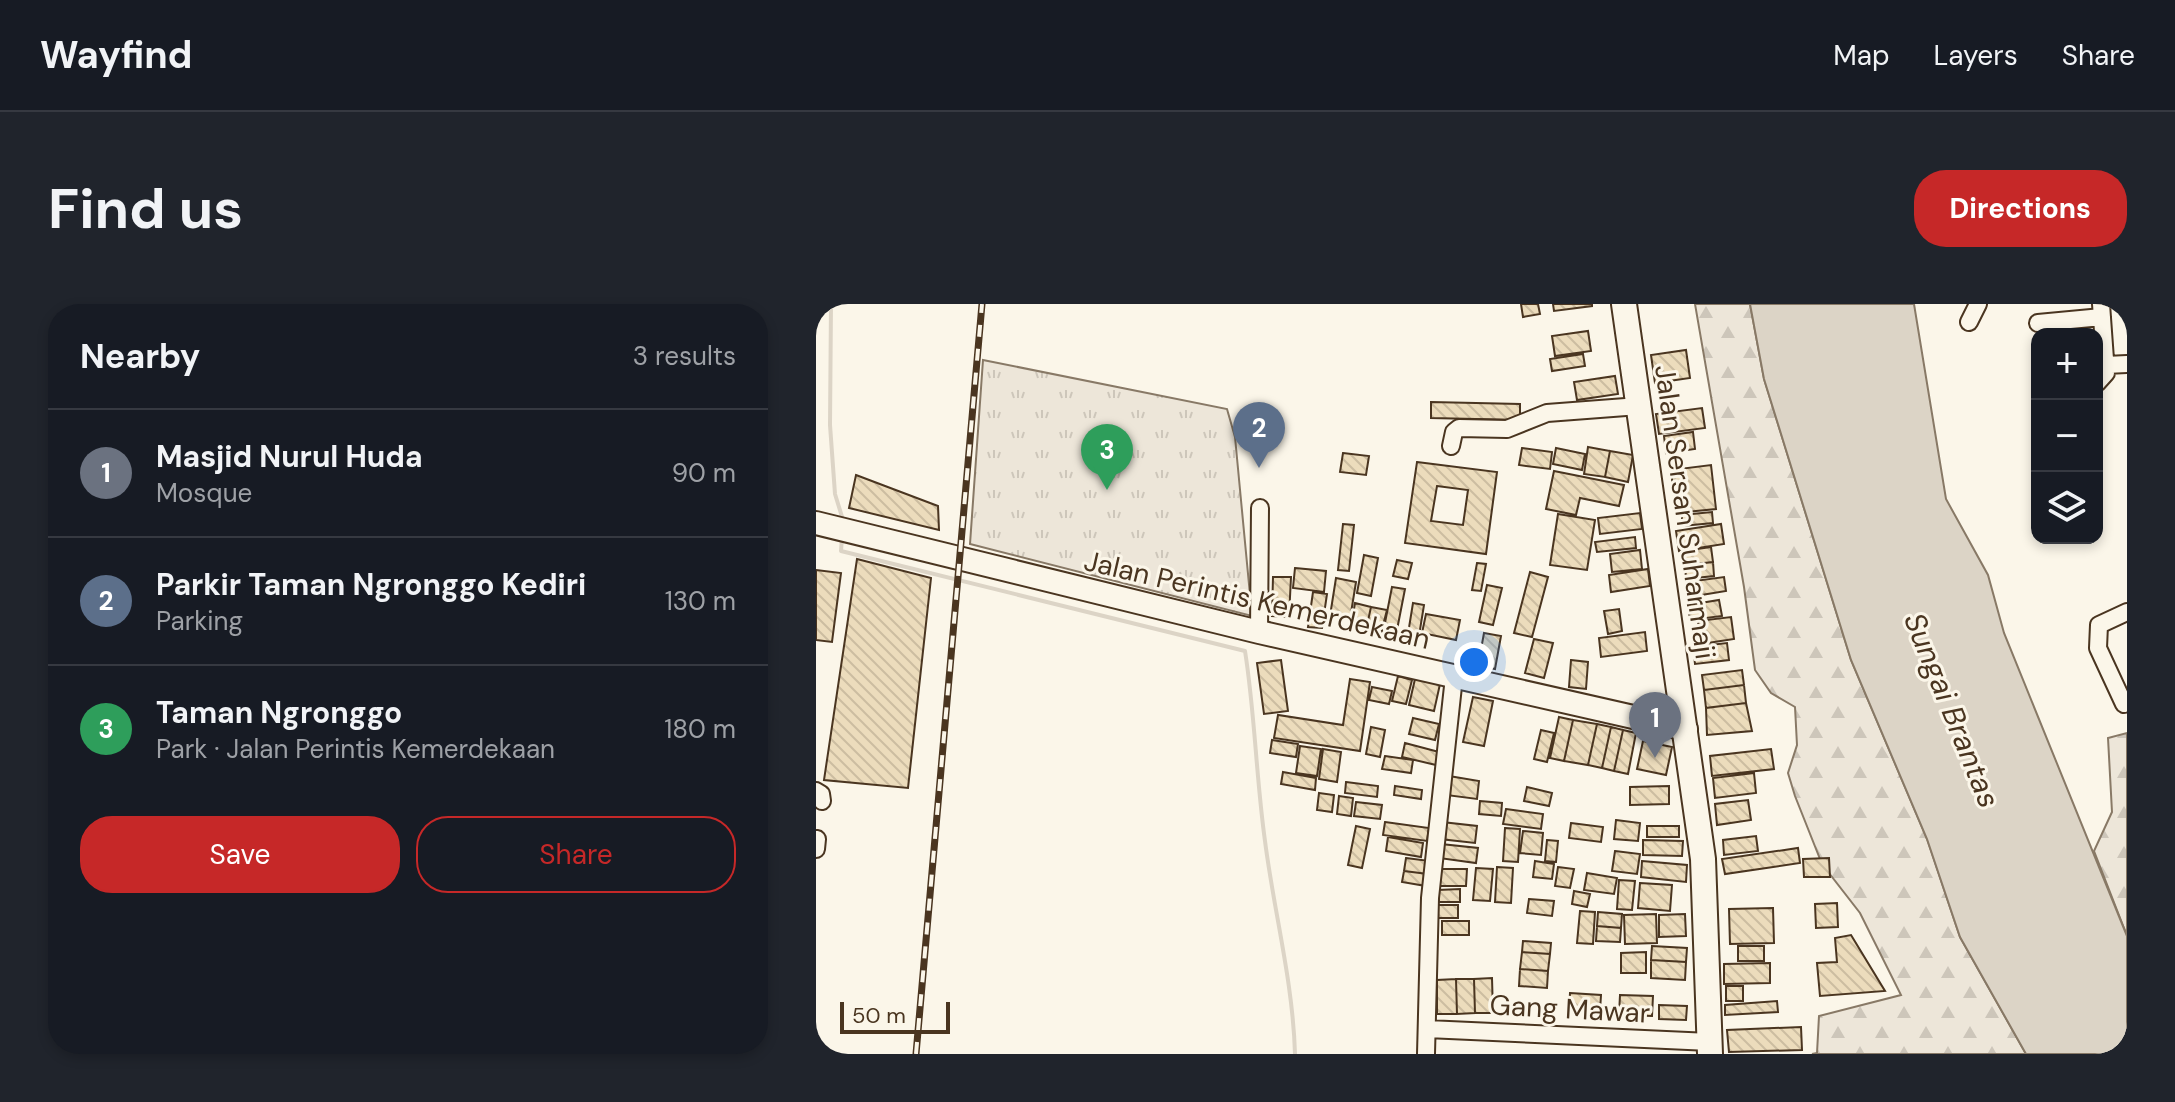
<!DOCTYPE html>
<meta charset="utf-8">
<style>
:root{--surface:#171b24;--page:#20242c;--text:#f1f3f6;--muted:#9ea1a6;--line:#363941;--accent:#c62828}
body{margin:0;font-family:"DM Sans",sans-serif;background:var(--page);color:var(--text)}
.controls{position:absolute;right:24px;top:24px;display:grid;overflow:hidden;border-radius:16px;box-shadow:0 4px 12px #0003}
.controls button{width:72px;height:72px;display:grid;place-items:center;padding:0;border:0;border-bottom:2px solid var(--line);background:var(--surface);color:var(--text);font:40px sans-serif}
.scale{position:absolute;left:24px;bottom:20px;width:110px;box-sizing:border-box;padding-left:8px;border:4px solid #4a3520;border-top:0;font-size:22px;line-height:28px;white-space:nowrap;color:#4a3520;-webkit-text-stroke:6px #fbf6e9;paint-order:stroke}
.you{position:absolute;left:658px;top:358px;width:28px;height:28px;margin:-20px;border:6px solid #fff;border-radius:50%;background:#1a73e8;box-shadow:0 0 0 12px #1a73e833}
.badge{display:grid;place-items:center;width:52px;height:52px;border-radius:50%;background:var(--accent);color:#fff;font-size:26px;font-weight:700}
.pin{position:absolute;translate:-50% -66px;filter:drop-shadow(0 2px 4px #0008)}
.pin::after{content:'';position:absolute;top:42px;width:28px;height:24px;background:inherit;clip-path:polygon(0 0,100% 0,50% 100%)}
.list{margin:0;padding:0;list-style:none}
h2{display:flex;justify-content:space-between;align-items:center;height:104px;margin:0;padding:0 32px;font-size:34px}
h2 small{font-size:26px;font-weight:400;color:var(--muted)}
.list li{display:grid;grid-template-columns:52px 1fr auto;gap:24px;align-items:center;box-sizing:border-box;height:128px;padding:0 32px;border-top:2px solid var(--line)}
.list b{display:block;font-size:30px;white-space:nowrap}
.list p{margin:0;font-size:26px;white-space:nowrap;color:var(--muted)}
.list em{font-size:26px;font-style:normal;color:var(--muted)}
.actions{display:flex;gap:16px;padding:24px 32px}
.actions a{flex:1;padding:18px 0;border:2px solid var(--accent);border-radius:32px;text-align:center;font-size:28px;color:var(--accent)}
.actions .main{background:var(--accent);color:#fff}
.icon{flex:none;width:44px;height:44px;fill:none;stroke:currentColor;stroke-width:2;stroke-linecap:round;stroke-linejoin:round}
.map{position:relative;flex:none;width:1311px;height:750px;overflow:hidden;border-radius:32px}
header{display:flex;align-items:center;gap:48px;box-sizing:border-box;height:112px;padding:0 40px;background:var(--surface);border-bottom:2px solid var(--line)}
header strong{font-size:38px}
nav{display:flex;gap:44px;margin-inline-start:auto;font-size:28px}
.intro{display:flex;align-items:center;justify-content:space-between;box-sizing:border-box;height:192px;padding:0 48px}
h1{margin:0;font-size:56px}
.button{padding:20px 36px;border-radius:32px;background:var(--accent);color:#fff;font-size:28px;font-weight:700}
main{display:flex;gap:48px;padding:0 48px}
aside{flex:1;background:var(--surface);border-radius:32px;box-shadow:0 4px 12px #0003}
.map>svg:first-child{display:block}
</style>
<header>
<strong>Wayfind</strong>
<nav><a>Map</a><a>Layers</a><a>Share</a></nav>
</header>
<div class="intro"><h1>Find us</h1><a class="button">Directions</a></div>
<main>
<aside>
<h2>Nearby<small>3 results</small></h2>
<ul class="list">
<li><span class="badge" style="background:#6b7280">1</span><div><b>Masjid Nurul Huda</b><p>Mosque</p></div><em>90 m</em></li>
<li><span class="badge" style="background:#5c6f8a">2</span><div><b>Parkir Taman Ngronggo Kediri</b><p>Parking</p></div><em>130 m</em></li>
<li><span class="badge" style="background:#2e9e5b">3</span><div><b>Taman Ngronggo</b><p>Park · Jalan Perintis Kemerdekaan</p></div><em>180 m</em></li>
</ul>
<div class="actions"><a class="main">Save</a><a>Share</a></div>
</aside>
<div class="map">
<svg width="1311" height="750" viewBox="0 0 1311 750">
<defs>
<pattern id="forest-firs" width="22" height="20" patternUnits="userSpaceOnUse" patternTransform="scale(2)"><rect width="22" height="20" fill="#ede6d9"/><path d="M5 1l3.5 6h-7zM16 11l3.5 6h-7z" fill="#cdc6ba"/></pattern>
<pattern id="park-tufts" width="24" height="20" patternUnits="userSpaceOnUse" patternTransform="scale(2)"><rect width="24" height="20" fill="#ede6d9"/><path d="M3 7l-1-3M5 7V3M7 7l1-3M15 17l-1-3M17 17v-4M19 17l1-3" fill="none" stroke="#cdc6ba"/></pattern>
<pattern id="building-back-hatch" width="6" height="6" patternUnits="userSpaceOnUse" patternTransform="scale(2)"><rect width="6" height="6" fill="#ecdcbc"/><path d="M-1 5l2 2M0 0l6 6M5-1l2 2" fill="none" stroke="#ccbda1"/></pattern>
</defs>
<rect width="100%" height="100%" fill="#fbf6e9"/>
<!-- forest -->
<path fill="url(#forest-firs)" stroke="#887966" stroke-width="2" d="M879 0H934L948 75 1035 356 1111 535 1144 633 1210 750H996L1001 749 1003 712 1085 691 1044 609 1006 560 979 492 972 469 981 441 979 403 955 389 939 366 928 283Z
M1311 429V632L1278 547 1296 508 1292 434Z"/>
<!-- park -->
<path fill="url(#park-tufts)" stroke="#887966" stroke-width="2" d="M167 56 411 105 419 133 436 312 154 240Z"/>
<!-- water -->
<path fill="#dcd4c6" stroke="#887966" stroke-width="2" d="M934 0H1098L1130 195 1172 271 1188 329 1311 632V750H1210L1144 633 1111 535 1035 356 948 75Z"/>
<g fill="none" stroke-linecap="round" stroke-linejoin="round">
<!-- stream -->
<path stroke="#dcd4c6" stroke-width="4" d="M15 0 14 121 19 190 27 216
M26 233 25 247 429 347C439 410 440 473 449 537 458 608 477 678 479 750"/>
</g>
<!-- building -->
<path fill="url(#building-back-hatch)" stroke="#4a3520" stroke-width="2" fill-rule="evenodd" d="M705 0H722L724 10 707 13Z
M737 0H776V2L738 7Z
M772 27 775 47 739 52 736 32Z
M870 46 874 74 839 79 835 51Z
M767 50 769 62 736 67 734 55Z
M799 72 802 90 761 96 758 78Z
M615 98 704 100V116L615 114Z
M886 104 889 124 843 130 840 110Z
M877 128 879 145 850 149 848 132Z
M772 143 794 147 789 173 768 170Z
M706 144 736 148 734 165 703 161Z
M740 144 769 150 766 166 737 160Z
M794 147 817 151 812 178 789 173Z
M527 149 553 152 550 171 524 168Z
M601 158 681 168 670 250 589 239ZM621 182 652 186 647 221 615 217Z
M895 161 900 205 860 209 855 166Z
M738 167 808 181 803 202 764 194 760 211 730 205Z
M40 171 122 202 123 226 33 204Z
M896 208 897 219 866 222V211Z
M824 209 826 225 784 230 782 214Z
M742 210 779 216 771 266 734 261Z
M527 220 538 221 533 267 522 266Z
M905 220 908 240 863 247 860 227Z
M819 233 820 244 781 248 779 238Z
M895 243 897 258 869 261 867 247Z
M824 246 826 265 796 268 794 250Z
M548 251 562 254 555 292 541 289Z
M41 255 115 274 92 484 8 476Z
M581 256 596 259 592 275 577 272Z
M897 258 898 272 870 275 869 261Z
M661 259 670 260 665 287 656 286Z
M479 264 510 267 508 288 477 284Z
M832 265 834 282 795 288 793 271Z
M0 266 25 269 16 338 0 336Z
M714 268 732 273 716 333 698 329Z
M457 273H475L473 313 456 312Z
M908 273 910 287 873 293 871 278Z
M520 274 540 278 534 315 514 312Z
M671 281 686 284 677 321 663 318Z
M576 283 589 285 579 336 566 334Z
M497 288 511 290 506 324 492 323Z
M903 296 906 312 874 316 872 301Z
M539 299 555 303 550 326 535 323Z
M597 299 608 301 602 338 591 336Z
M555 303 571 306 565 329 550 326Z
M803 305 806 327 792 330 788 307Z
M610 310 644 316 640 336 606 329Z
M915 313 918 335 885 340 882 317Z
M829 328 831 347 785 353 783 334Z
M668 329 685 332 679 365 662 362Z
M718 335 737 339 728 374 709 369Z
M911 339 913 356 879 360 877 343Z
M465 356 472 407 448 410 441 359Z
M755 356 772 358 770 385 753 383Z
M926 366 928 381 888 386 886 371Z
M582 372 596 376 590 400 576 397Z
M534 375 554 378 544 447 458 434 462 411 527 421Z
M599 375 624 380 618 407 593 401Z
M928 381 930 399 890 404 888 386Z
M556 383 576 387 573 400 553 396Z
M657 393 677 397 668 442 647 438Z
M930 399 936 427 891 431 890 404Z
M743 413 757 416 748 457 734 454Z
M597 414 623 420 619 436 593 430Z
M757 416 781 420 772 461 748 457Z
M781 420 795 423 786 464 772 461Z
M555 423 569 426 564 453 550 450Z
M795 423 807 426 798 467 786 464Z
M725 426 738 429 731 458 718 455Z
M807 426 820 429 812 470 798 467Z
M456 436 482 440 480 453 454 449Z
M827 437 856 443 850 471 821 465Z
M589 439 623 448 620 461 586 453Z
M484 442 505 445 501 472 480 469Z
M507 445 525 448 521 478 503 475Z
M955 445 958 465 896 472 894 452Z
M569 452 597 456 595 469 566 465Z
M467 468 500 474 499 486 465 480Z
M938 469 940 489 899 494 897 474Z
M633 472 663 477 661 495 630 491Z
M530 478 562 482 561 493 529 489Z
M579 482 606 486 605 495 578 491Z
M853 482V500L814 501V483Z
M711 483 736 489 733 502 708 497Z
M503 489 518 491 516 508 501 506Z
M523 492 537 494 535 512 521 510Z
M932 496 935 516 901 521 899 500Z
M664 497 686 499 685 512 663 510Z
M540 498 566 501 564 515 538 512Z
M690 505 727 510 725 525 687 520Z
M800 516 824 519 822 537 798 535Z
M569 518 613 524 611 537 567 531Z
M626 518 661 522 659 539 624 535Z
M755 519 787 523 785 538 753 534Z
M540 522 554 525 546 564 532 561Z
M831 522H863V533H831Z
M689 524 704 525 702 558 687 557Z
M707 527 727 529 725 551 704 549Z
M940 532 942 547 908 551 907 536Z
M572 533 607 539 605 553 570 547Z
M731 536 742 537 740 558 729 557Z
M827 536 867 537 866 552 827 551Z
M625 540 662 544 660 559 623 554Z
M982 544 984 559 909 570 906 555Z
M799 547 824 550 821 570 796 567Z
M590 554 614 557 612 570 588 567Z
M1013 554 1014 573H988L987 555Z
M719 557 738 560 736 575 717 573Z
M826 557 871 561 870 578 825 573Z
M681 563 697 564 695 599 679 598Z
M742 563 758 565 754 584 739 582Z
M660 564 677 565 674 597 657 596Z
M621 565H651L650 582H621Z
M588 567 612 570 610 582 586 578Z
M771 569 801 574 798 590 768 586Z
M803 576 819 577 816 606 801 605Z
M824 579 856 581 854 607 822 604Z
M644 585V598H623L622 586Z
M758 587 774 590 771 603 756 600Z
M713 595 738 597 736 612 711 609Z
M1021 599 1022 623 1000 624 999 600Z
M620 601H642V614H620Z
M957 604 958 639 914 640 913 605Z
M764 607 779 608 777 640 761 639Z
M782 608 806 610 805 624 781 622Z
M840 610 841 639 809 640 808 611Z
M869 610 870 632 843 633V611Z
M626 617H653V631H626Z
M781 622 805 624 804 638 780 637Z
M1035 631 1069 687 1004 692 1001 659 1021 658 1019 634Z
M707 637 735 639 734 650 706 648Z
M836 642 871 644 870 658 835 656Z
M922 642H948V657H922Z
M706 648 734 650 732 667 704 665Z
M830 648V669H805V649Z
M835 656 870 658 869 676 835 674Z
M954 659V679L908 680V660Z
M704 665 732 667 731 684 703 682Z
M676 674 677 709H659L658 675Z
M640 675H658L659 709 641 710Z
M640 675 641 710H621V676Z
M910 682H927V697H910Z
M754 689 785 691 784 707 753 705Z
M804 691 837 692 836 712 803 711Z
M961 697 962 708 909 711V701Z
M843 701 871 702 870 716 843 715Z
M985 723 986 746 913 748 911 726Z"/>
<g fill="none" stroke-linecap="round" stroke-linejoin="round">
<!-- minor casing -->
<g stroke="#4a3520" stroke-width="20">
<path id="minor" d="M1153 18 1162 0
M1222 19 1286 13
M1290 61 1311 60
M1281 79 1290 69 1285 0
M635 142 638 128 643 124 691 125 731 109 823 102
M443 328 444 204
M1308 400 1282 344 1283 321 1311 308
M0 487 5 490 6 497
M0 545 1 535
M611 725 894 738
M610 750 614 594 638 373"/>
</g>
<!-- major casing -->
<g stroke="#4a3520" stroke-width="26">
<path id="major" d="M0 219 443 328 870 425"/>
</g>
<!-- highway casing -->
<g stroke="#4a3520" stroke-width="28">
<path id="highway" d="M808 0 887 555 894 750"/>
</g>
<!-- minor -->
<use href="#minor" stroke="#fbf6e9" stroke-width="16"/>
<!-- major -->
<use href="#major" stroke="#fbf6e9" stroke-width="22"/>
<!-- highway -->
<use href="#highway" stroke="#fbf6e9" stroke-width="24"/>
<!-- rail casing -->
<g stroke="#4a3520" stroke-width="7">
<path id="rail" d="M100 750 166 0"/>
</g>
<!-- rail -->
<use href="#rail" stroke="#fbf6e9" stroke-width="4" stroke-dasharray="12" stroke-linecap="butt"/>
</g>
<g text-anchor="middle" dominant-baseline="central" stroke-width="6" stroke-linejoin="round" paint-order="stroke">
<!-- street labels -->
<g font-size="28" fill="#4a3520" stroke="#fbf6e9">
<text transform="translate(869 208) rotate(82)">Jalan Sersan Suharmaji</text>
<text transform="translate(441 296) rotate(13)">Jalan Perintis Kemerdekaan</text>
<text transform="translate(754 705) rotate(3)">Gang Mawar</text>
</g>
<!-- water labels -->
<g font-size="30" font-style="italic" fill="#4a3520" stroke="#fbf6e9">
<text transform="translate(1136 406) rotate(68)">Sungai Brantas</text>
</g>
</g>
</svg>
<div class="controls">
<button>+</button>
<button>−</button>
<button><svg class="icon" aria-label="layers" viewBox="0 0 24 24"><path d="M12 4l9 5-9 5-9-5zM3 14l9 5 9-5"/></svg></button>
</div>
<div class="scale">50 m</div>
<div class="you"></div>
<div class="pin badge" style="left:839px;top:454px;background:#6b7280">1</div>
<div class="pin badge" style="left:443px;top:164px;background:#5c6f8a">2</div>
<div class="pin badge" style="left:291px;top:186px;background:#2e9e5b">3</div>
</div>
</main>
